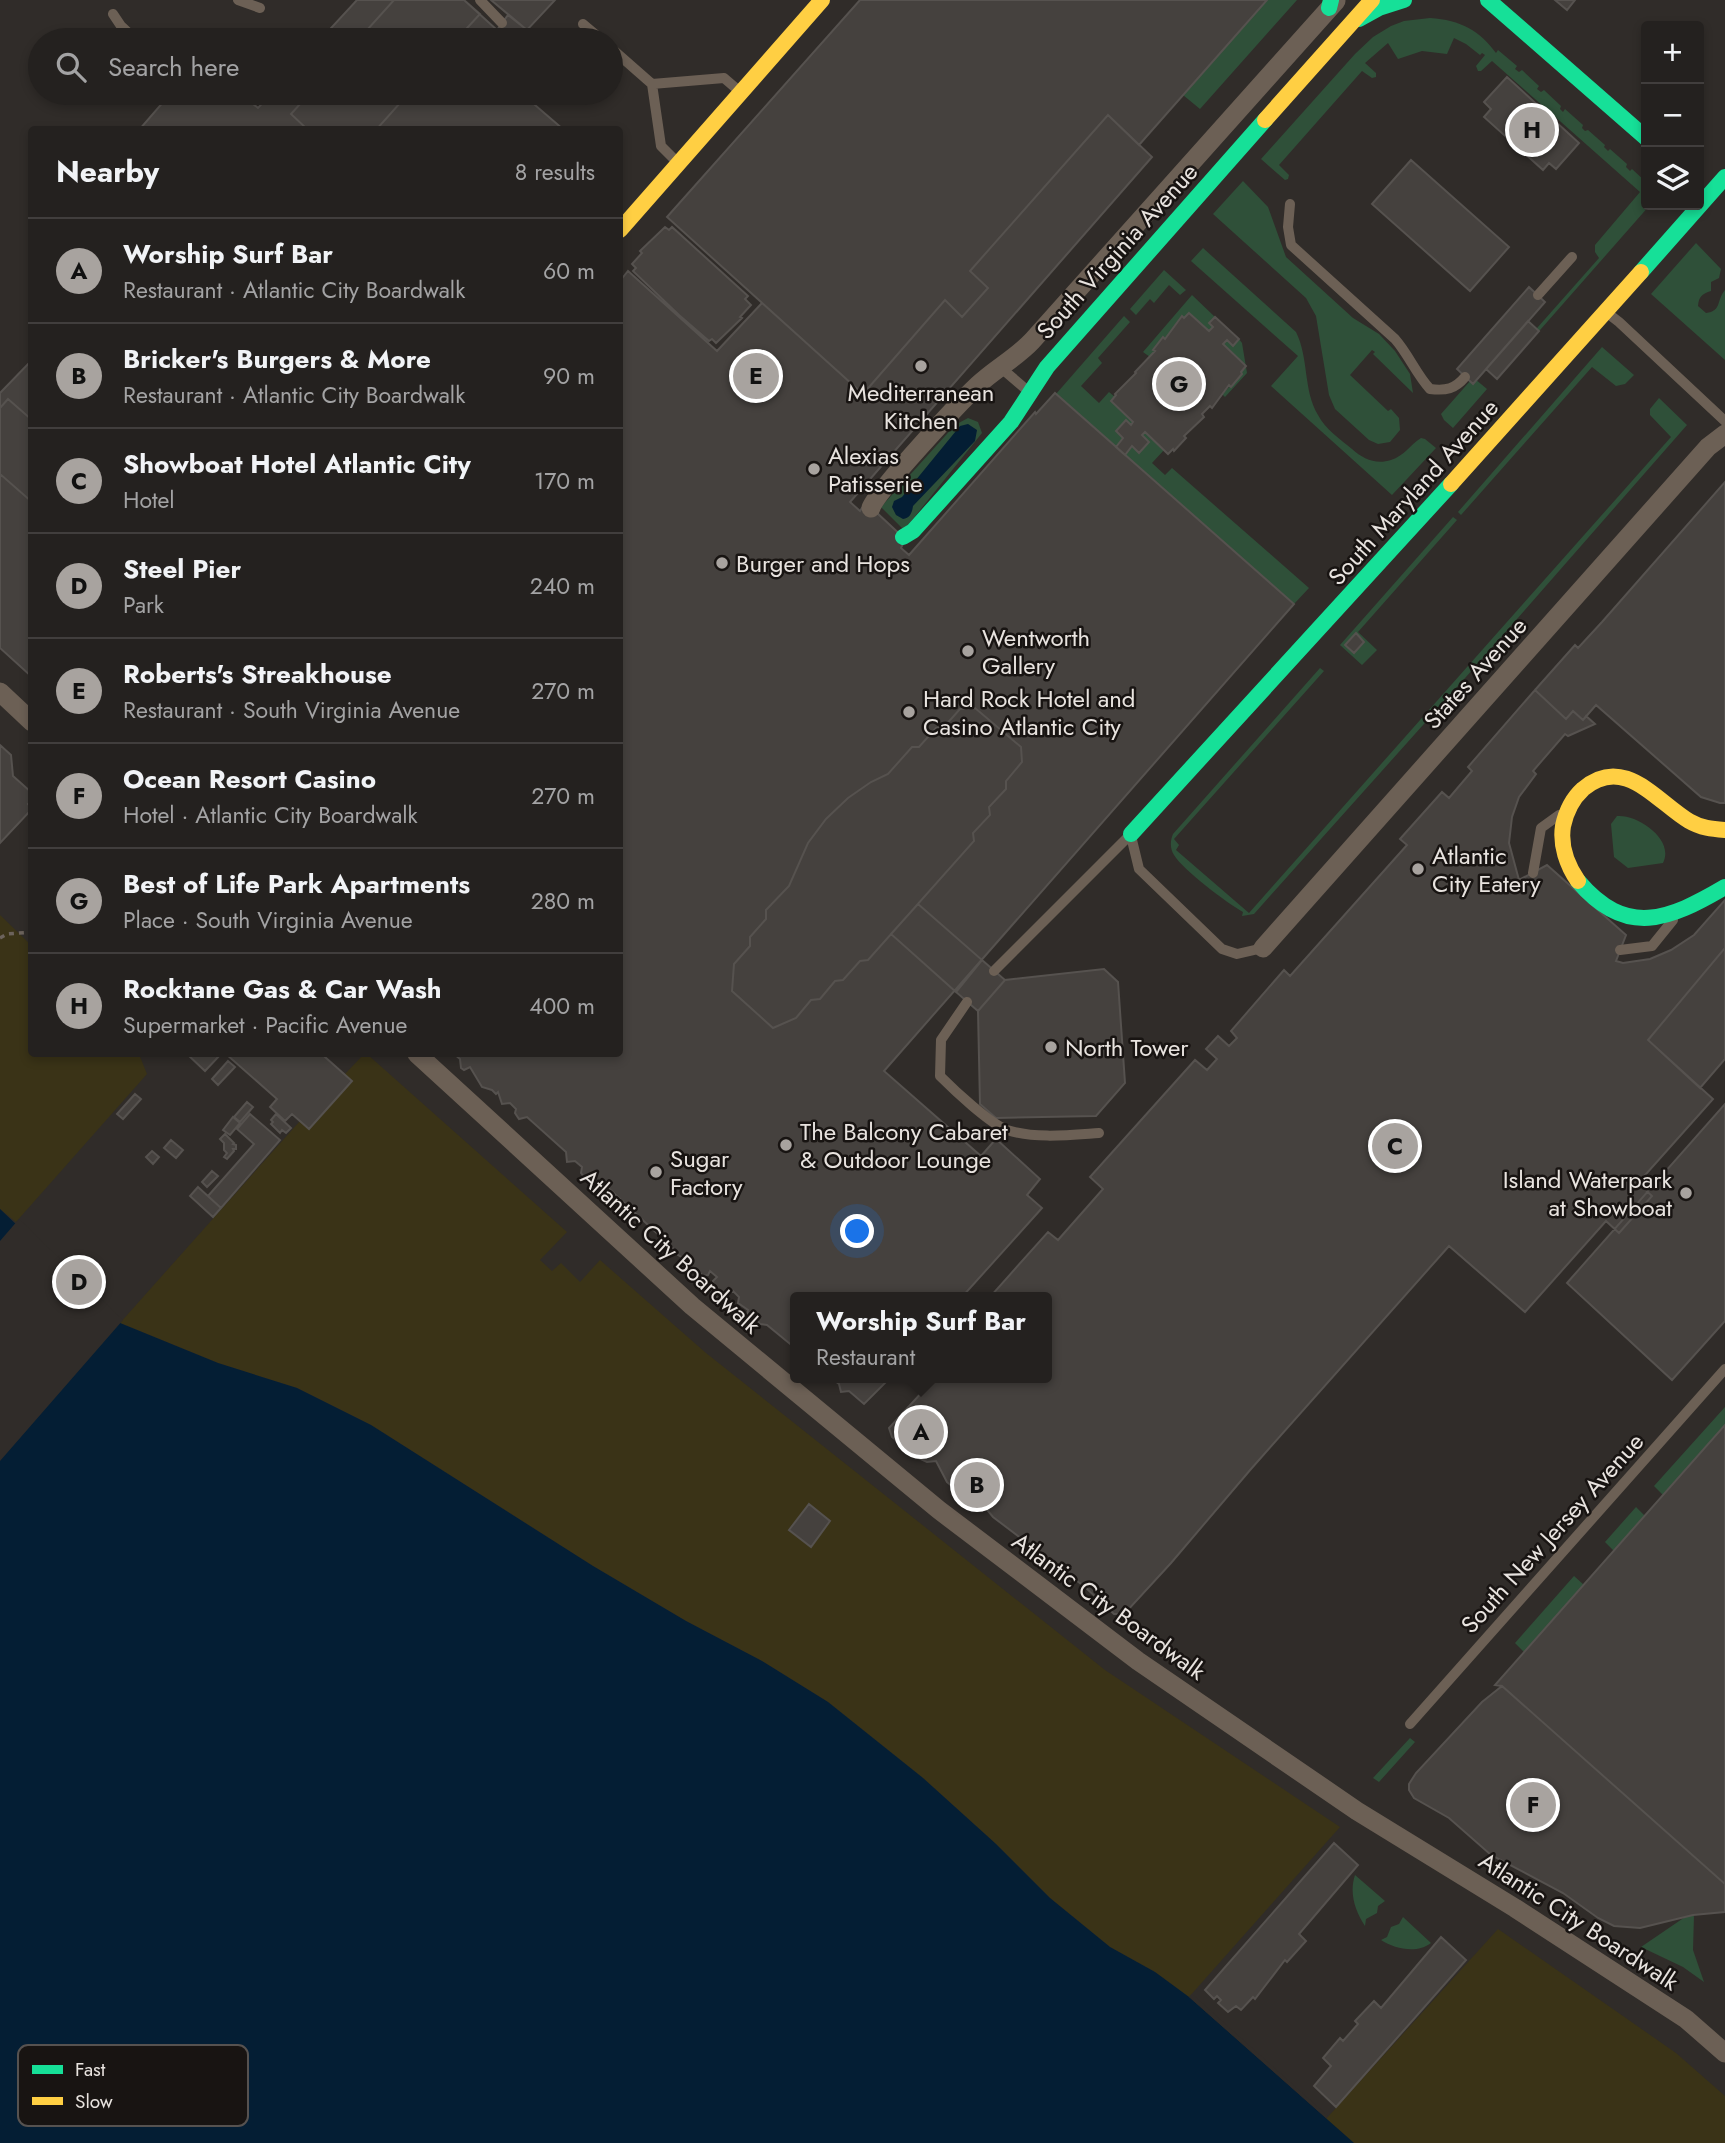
<!DOCTYPE html>
<meta charset="utf-8">
<style>
:root{--surface:#24211f;--page:#2c2928;--text:#f1f3f6;--muted:#a3a3a4;--line:#413e3d;--accent:#a8a39f}
body{margin:0;font-family:Jost,sans-serif;background:var(--page);color:var(--text)}
.controls{position:absolute;right:21px;top:21px;display:grid;overflow:hidden;border-radius:7px;box-shadow:0 4px 10px #0003}
.controls button{width:63px;height:63px;display:grid;place-items:center;padding:0;border:0;border-bottom:2px solid var(--line);background:var(--surface);color:var(--text);font:35px sans-serif}
.you{position:absolute;left:858px;top:1232px;width:24px;height:24px;margin:-18px;border:5px solid #fff;border-radius:50%;background:#1a73e8;box-shadow:0 0 0 10px #1a73e833}
.badge{display:grid;place-items:center;width:46px;height:46px;border-radius:50%;background:var(--accent);color:#111;font-size:23px;font-weight:700}
.pin{position:absolute;translate:-50% -50%;border:4px solid #fff;box-shadow:0 2px 7px #0006}
.popup{position:absolute;left:790px;top:1292px;width:262px;height:91px;box-sizing:border-box;display:grid;place-content:center;border-radius:7px;background:var(--surface);filter:drop-shadow(0 2px 5px #0005);font-size:23px;white-space:nowrap;color:var(--muted)}
.popup b{font-size:26px;color:var(--text)}
.popup::after{content:'';position:absolute;left:50%;top:100%;margin-left:-14px;border:14px solid transparent;border-top-color:var(--surface)}
.list{margin:0;padding:0;list-style:none}
h2{display:flex;justify-content:space-between;align-items:center;height:91px;margin:0;padding:0 28px;font-size:30px}
h2 small{font-size:23px;font-weight:400;color:var(--muted)}
.list li{display:grid;grid-template-columns:46px 1fr auto;gap:21px;align-items:center;box-sizing:border-box;height:105px;padding:0 28px;border-top:2px solid var(--line)}
.list b{display:block;font-size:26px;white-space:nowrap}
.list p{margin:0;font-size:23px;white-space:nowrap;color:var(--muted)}
.list em{font-size:23px;font-style:normal;color:var(--muted)}
.icon{flex:none;width:38px;height:38px;fill:none;stroke:currentColor;stroke-width:2;stroke-linecap:round;stroke-linejoin:round}
.map{position:relative;flex:none;width:1725px;height:2143px;overflow:hidden}
.search{position:absolute;background:var(--surface);box-shadow:0 4px 10px #0003;left:28px;top:28px;width:595px;height:77px;display:flex;align-items:center;gap:18px;box-sizing:border-box;padding:0 24px;border-radius:38px;color:var(--muted);font-size:26px}
.panel{position:absolute;background:var(--surface);box-shadow:0 4px 10px #0003;left:28px;top:126px;width:595px;height:931px;border-radius:7px}
.map>svg:first-child{display:block}
</style>
<div class="map">
<svg width="1725" height="2143" viewBox="0 0 1725 2143">
<rect width="100%" height="100%" fill="#302c29"/>
<!-- green -->
<path fill="#2f5039" d="M1267 0H1297L1200 109 1183 95Z
M1430 18C1461 20 1480 31 1496 53L1498 50 1517 66 1515 69 1519 72 1522 70 1539 86 1537 89 1541 92 1544 90 1561 106 1560 109 1563 112 1565 109 1583 125 1582 128 1585 131 1588 130 1605 145 1604 147 1608 151 1610 149 1627 164 1626 167 1630 171 1632 169 1646 182V205H1650L1526 346 1507 362 1599 258 1595 252V245L1640 192 1492 61 1481 71H1478L1476 66 1485 55 1482 53 1480 55 1466 44 1454 38 1447 54 1422 51 1398 59 1388 43 1365 63 1376 73V77L1372 78 1362 71 1279 165 1289 175 1288 179 1285 180 1261 159 1355 54 1373 37 1391 26 1404 21Z
M1243 181 1268 207 1286 257 1353 318 1379 334 1395 351 1410 374 1413 393 1373 354 1375 352 1372 350 1350 375 1388 411 1391 409 1399 418 1400 430 1390 442 1378 444 1369 440 1335 409 1329 395 1316 316 1306 298 1213 214Z
M1696 243 1721 269 1719 278 1711 282V291C1702 294 1699 296 1698 306L1706 313C1722 311 1716 301 1725 290V360L1651 294Z
M1203 248 1296 332C1309 358 1303 390 1318 415 1325 429 1340 439 1352 449 1363 459 1376 465 1391 460 1404 456 1410 445 1421 438L1425 439 1436 448 1392 495 1271 386 1298 356 1191 261Z
M1164 270 1186 290 1180 295 1169 285 1154 303 1150 299 1136 315 1130 309Z
M1192 295 1215 317 1210 323 1213 327 1209 331 1189 313 1184 318 1182 317 1165 339 1163 338 1153 349 1155 351 1150 357 1143 352Z
M1124 316 1130 322 1098 358 1102 363 1081 386 1099 403 1109 392 1115 397 1112 402 1133 422 1131 425 1126 420 1116 431 1123 438 1116 447 1056 394Z
M1239 339 1242 343 1247 373 1225 397 1222 394 1242 375 1241 372 1246 366 1223 344 1227 340 1233 346Z
M1602 347 1634 375 1625 384 1616 386 1592 367 1461 515 1458 512Z
M1475 379 1487 389 1453 428 1444 420 1441 414 1471 380Z
M1659 398 1687 425 1474 668 1254 914 1242 916 1243 912C1227 903 1183 870 1174 855 1170 849 1170 841 1173 834L1320 668 1324 671 1174 839 1179 845 1176 850 1249 913 1671 437 1650 415V409Z
M968 418 978 422 982 433 904 530 881 507 955 425Z
M1145 432 1164 450 1152 463 1165 475 1172 468 1309 588 1294 604 1125 455 1132 446 1139 452 1149 442 1142 435Z
M1453 517 1457 520 1358 632 1377 650 1362 665 1340 645Z
M1617 816C1637 814 1675 839 1663 863L1628 868 1614 857 1611 824Z
M1725 1407V1425L1663 1495 1654 1486Z
M1636 1507 1645 1516 1614 1551 1605 1542Z
M1574 1576 1584 1585 1524 1652 1515 1643Z
M1410 1738 1415 1742 1379 1782 1373 1778Z
M1355 1875 1385 1901 1378 1906 1377 1913 1366 1919 1365 1926C1355 1911 1349 1893 1355 1875Z
M1694 1915 1693 1950 1704 1982 1683 1967 1641 1947 1685 1917Z
M1403 1917 1431 1943C1417 1954 1395 1949 1381 1940L1387 1937 1391 1927 1399 1924Z"/>
<!-- sand -->
<path fill="#3a3317" d="M0 915 31 945 32 1054H139L147 1074 16 1222 0 1209Z
M364 1054H367L567 1232 540 1260 552 1271 561 1263 580 1282 600 1260 706 1353 1105 1670 1340 1827 1189 1997 1155 1972 1110 1947 1050 1898 996 1844 923 1778 828 1702 762 1661 686 1621 593 1566 371 1425 297 1388 218 1363 120 1323 300 1121 310 1129 352 1081 345 1074Z
M1498 1929 1676 2053 1725 2096V2143H1354L1326 2119Z"/>
<!-- water -->
<path fill="#041e34" d="M968 424 977 430 975 441 913 506C912 513 910 518 903 519L896 515 892 507 894 501 902 497 960 426Z
M0 1209 120 1323 218 1363 297 1388 371 1425 593 1566 686 1621 762 1661 828 1702 923 1778 996 1844 1050 1898 1110 1947 1155 1972 1189 1997 1354 2143H0Z"/>
<!-- pier -->
<path fill="#302c29" d="M19 1219 123 1320 0 1461V1241Z
M1192 1994 1328 2116 1326 2118 1189 1997Z"/>
<!-- building -->
<path fill="#45413e" stroke="#56524f" stroke-width="2" d="M357 0H464L497 30 508 15 527 30 523 40H320Z
M394 0H464L480 14 456 40H358Z
M491 0H555L527 30Z
M860 0H1267L1139 145 1108 115 970 271 988 288 962 317 945 300 863 394 667 217Z
M1555 0H1575L1567 10Z
M1507 77 1579 143 1556 169 1549 163 1543 170 1484 117 1491 109 1484 102Z
M171 93H240L258 108 272 93H521L564 130H139Z
M310 93H409L376 130H308L291 114Z
M1108 115 1152 157 850 502 860 511 862 508 877 513 905 539 901 548 909 555 1035 412 1036 414 1055 393 1294 604 884 1071 981 1156 996 1139 1040 1179 1027 1195 1042 1208 962 1297H795V1348L767 1325 760 1324 755 1317 751 1318 747 1315 748 1310 738 1303 739 1297 733 1291 718 1300 711 1294 713 1281 717 1277 710 1271 708 1275 703 1276 694 1267 690 1268 686 1265 687 1260 678 1255 676 1251 605 1185 604 1187 591 1176 584 1177 581 1173 582 1167 575 1161 567 1162 566 1152 527 1117 519 1119 515 1113 516 1109 510 1103 502 1104 498 1092 496 1094 492 1090 482 1087 470 1067 464 1070 461 1068 460 1059 454 1054H620V281L628 271 717 351 762 303 863 394 945 300 962 317 988 288 970 271Z
M1411 160 1509 247 1470 291 1372 204Z
M665 227 669 230 672 227 748 296 745 299 751 305 740 317 742 318 716 343 712 339 709 341 679 315 633 271 636 268 632 264 642 253 640 251Z
M1529 287 1545 302 1473 384 1457 369Z
M1189 313 1209 331 1213 327 1209 323 1215 317 1239 339 1233 346 1227 340 1223 344 1246 366 1241 372 1242 374 1231 387 1229 385 1212 408 1210 406 1202 414 1204 417 1184 436 1186 438 1174 451 1173 449 1168 454 1145 432 1142 435 1149 442 1139 453 1132 446 1125 455 1116 447 1123 438 1116 431 1126 420 1131 425 1133 422 1111 401 1116 395 1115 394 1136 373 1135 372 1155 351 1153 350 1163 337 1165 339 1182 316 1184 318Z
M1528 321 1539 331 1497 379 1486 369Z
M32 360V677L0 648V393Z
M8 399 32 420V502L0 474V408Z
M1725 482V803H1720L1701 797 1596 705 1583 720 1573 711 1566 719 1535 690 1575 645 1578 648 1602 622Z
M1356 633 1364 642 1354 653 1345 645Z
M1535 690 1566 719 1573 711 1583 720 1586 716 1595 724 1568 736 1565 734 1533 771 1536 774 1519 797 1512 817 1509 843 1519 880 1547 865 1626 935 1616 961 1623 963 1650 959 1671 950 1694 935 1725 900V948L1648 1040 1713 1099 1638 1183 1652 1196 1619 1233 1606 1221 1525 1312 1449 1246 1251 1469 1171 1563 1127 1611 1120 1614H1114L1085 1587 993 1517 988 1511 984 1501 962 1494 947 1482 936 1461 927 1462 918 1458 892 1437 889 1428 935 1378H1047V1297H990L1048 1232 1058 1240 1103 1189 1090 1177 1195 1060 1207 1070 1217 1059 1206 1049 1218 1036 1229 1046 1237 1038 1231 1031 1284 970 1290 976 1407 845 1400 839 1442 792 1449 798 1472 771 1468 767Z
M975 708 1021 747 1022 762 1006 781V789L989 807 990 815 973 833 974 841 868 960 860 961 843 980 835 981 820 999 811 1000 796 1018 773 1028 732 991 734 964 750 946V937L766 919V910L789 886 808 843 826 819 848 798 871 782 888 774 912 747H919L936 728 944 727 960 709Z
M0 745 11 755 13 776 32 793V800L28 804 32 809 0 843Z
M918 904 982 960 956 992 891 934Z
M1725 948V1059L1700 1088 1648 1040Z
M982 960 1005 980 978 1011 956 992Z
M1104 969 1118 982 1125 1083 1096 1116 996 1118 980 1104 978 1011 1005 980Z
M187 1054H221L205 1071Z
M226 1054H327L325 1057 352 1081 309 1129 292 1114 285 1121 270 1107 277 1099Z
M228 1061 235 1067 218 1085 212 1079Z
M135 1094 141 1099 123 1119 117 1114Z
M247 1102 253 1107 240 1122 234 1117Z
M1725 1104V1321L1672 1380 1567 1283Z
M250 1114 280 1140 221 1208 208 1196 254 1144 237 1129Z
M276 1114 291 1128 286 1133 282 1130 280 1133 271 1124 273 1122 271 1120Z
M233 1117 240 1123 230 1135 223 1130Z
M225 1134 234 1143 233 1144 236 1145V1149H233L234 1151 227 1159 224 1157 227 1153 224 1150V1143L220 1139Z
M171 1140 183 1150 176 1158 164 1148Z
M152 1151 159 1157 153 1164 146 1157Z
M212 1171 218 1176 207 1187 202 1182Z
M198 1187 221 1208 213 1217 190 1196Z
M831 1378H890L864 1404 849 1391 841 1392 839 1384Z
M1725 1425V1884L1502 1686 1495 1685Z
M809 1504 830 1521 811 1547 789 1530Z
M1502 1686 1725 1884V1912L1693 1915 1640 1928 1614 1926 1598 1918 1563 1893 1491 1855 1449 1818 1414 1798 1409 1790V1784L1416 1773 1482 1702Z
M1334 1843 1358 1865 1299 1934 1306 1941 1287 1962 1285 1960 1255 1999 1253 1997 1241 2010 1236 2006 1228 2012 1218 2003 1221 2000 1217 1996 1214 1999 1205 1990Z
M1441 1937 1466 1960 1336 2107 1314 2086 1331 2066 1323 2058 1340 2038 1343 2041 1358 2024 1355 2021 1374 2001 1381 2008Z"/>
<g fill="none" stroke-linecap="round" stroke-linejoin="round">
<!-- path -->
<path stroke="#6c635c" stroke-width="3.5" stroke-dasharray="5 5" stroke-linecap="butt" d="M0 938 7 934 32 932
M923 1378 931 1382"/>
<!-- lane -->
<path stroke="#6c6055" stroke-width="10" d="M238 0 260 8
M480 0 502 23
M113 14 121 26 136 40
M583 24 602 40
M611 48 652 84
M678 163 661 146 652 84 724 78 738 90
M1290 204 1288 227 1291 245 1395 339C1409 355 1416 374 1430 389 1446 391 1455 389 1465 377
M1538 295 1572 257
M1606 312 1619 322 1725 421
M1000 367 1028 391
M1131 836 1139 869 1222 949 1237 954 1263 948
M1533 873 1541 828 1559 815
M1620 950 1652 946 1673 920
M994 971 1130 835
M967 1002 941 1040 940 1076C954 1090 989 1123 1007 1130 1035 1139 1070 1135 1099 1133
M1410 1724 1725 1369"/>
<!-- street -->
<path stroke="#6c6055" stroke-width="19" d="M871 508C875 493 961 401 978 385 995 369 1016 358 1032 341L1336 1
M0 692 32 722
M1263 948 1708 447 1725 434
M417 1054 692 1306 939 1510 1138 1661 1357 1811 1515 1908 1686 2019 1725 2053"/>
<!-- fast -->
<path stroke="#16e098" stroke-width="16" d="M1488 0 1646 138
M1329 8 1331 0
M1359 19 1379 8 1404 0
M1641 272 1725 177
M903 537 913 531 1011 422 1047 367 1265 120
M1131 834 1451 484
M1578 881C1626 938 1669 920 1725 887"/>
<!-- slow -->
<path stroke="#ffcf43" stroke-width="16" d="M1265 120 1372 0
M620 230 822 0
M1451 484 1641 272
M1578 881C1567 865 1560 845 1563 826 1566 812 1572 799 1583 789 1624 754 1656 801 1689 821 1701 828 1712 829 1725 830"/>
</g>
<!-- markers -->
<g fill="#a8a39f" stroke="#181412" stroke-width="2.5">
<circle cx="921" cy="366" r="7"/>
<circle cx="814" cy="469" r="7"/>
<circle cx="722" cy="563" r="7"/>
<circle cx="968" cy="651" r="7"/>
<circle cx="909" cy="712" r="7"/>
<circle cx="1418" cy="869" r="7"/>
<circle cx="1051" cy="1047" r="7"/>
<circle cx="786" cy="1145" r="7"/>
<circle cx="656" cy="1172" r="7"/>
<circle cx="1686" cy="1193" r="7"/>
</g>
<g text-anchor="middle" dominant-baseline="central" stroke-width="5" stroke-linejoin="round" paint-order="stroke">
<!-- street labels -->
<g font-size="24" fill="#e8e3df" stroke="#181412">
<text transform="translate(1117 251) rotate(-48)">South Virginia Avenue</text>
<text transform="translate(1413 492) rotate(-48)">South Maryland Avenue</text>
<text transform="translate(1475 673) rotate(-48)">States Avenue</text>
<text transform="translate(671 1251) rotate(42)">Atlantic City Boardwalk</text>
<text transform="translate(1552 1533) rotate(-48)">South New Jersey Avenue</text>
<text transform="translate(1109 1606) rotate(36)">Atlantic City Boardwalk</text>
<text transform="translate(1579 1921) rotate(33)">Atlantic City Boardwalk</text>
</g>
<!-- poi labels -->
<g font-size="24" fill="#e8e3df" stroke="#181412" text-anchor="start">
<text x="921" y="392" text-anchor="middle">Mediterranean<tspan x="921" dy="28">Kitchen</tspan></text>
<text x="828" y="455">Alexias<tspan x="828" dy="28">Patisserie</tspan></text>
<text x="736" y="563">Burger and Hops</text>
<text x="982" y="637">Wentworth<tspan x="982" dy="28">Gallery</tspan></text>
<text x="923" y="698">Hard Rock Hotel and<tspan x="923" dy="28">Casino Atlantic City</tspan></text>
<text x="1432" y="855">Atlantic<tspan x="1432" dy="28">City Eatery</tspan></text>
<text x="1065" y="1047">North Tower</text>
<text x="800" y="1131">The Balcony Cabaret<tspan x="800" dy="28">&amp; Outdoor Lounge</tspan></text>
<text x="670" y="1158">Sugar<tspan x="670" dy="28">Factory</tspan></text>
<text x="1672" y="1179" text-anchor="end">Island Waterpark<tspan x="1672" dy="28">at Showboat</tspan></text>
</g>
</g>
<!-- legend -->
<rect x="18" y="2045" width="230" height="81" rx="10" fill="#181412" stroke="#565250" stroke-width="2"/>
<rect x="32" y="2065" width="31" height="9" fill="#16e098"/>
<rect x="32" y="2097" width="31" height="8" fill="#ffcf43"/>
<g font-size="19" fill="#e8e3df">
<text x="75" y="2076">Fast</text>
<text x="75" y="2108">Slow</text>
</g>
</svg>
<div class="controls">
<button>+</button>
<button>−</button>
<button><svg class="icon" aria-label="layers" viewBox="0 0 24 24"><path d="M12 4l9 5-9 5-9-5zM3 14l9 5 9-5"/></svg></button>
</div>
<div class="you"></div>
<div class="pin badge" style="left:921px;top:1432px">A</div>
<div class="popup"><b>Worship Surf Bar</b>Restaurant</div>
<div class="pin badge" style="left:977px;top:1485px">B</div>
<div class="pin badge" style="left:1395px;top:1146px">C</div>
<div class="pin badge" style="left:79px;top:1282px">D</div>
<div class="pin badge" style="left:756px;top:376px">E</div>
<div class="pin badge" style="left:1533px;top:1805px">F</div>
<div class="pin badge" style="left:1179px;top:384px">G</div>
<div class="pin badge" style="left:1532px;top:130px">H</div>
<div class="search"><svg class="icon" aria-label="search" viewBox="0 0 24 24"><circle cx="10" cy="10" r="6"/><path d="M15 15l6 6"/></svg>Search here</div>
<section class="panel">
<h2>Nearby<small>8 results</small></h2>
<ul class="list">
<li><span class="badge">A</span><div><b>Worship Surf Bar</b><p>Restaurant · Atlantic City Boardwalk</p></div><em>60 m</em></li>
<li><span class="badge">B</span><div><b>Bricker's Burgers &amp; More</b><p>Restaurant · Atlantic City Boardwalk</p></div><em>90 m</em></li>
<li><span class="badge">C</span><div><b>Showboat Hotel Atlantic City</b><p>Hotel</p></div><em>170 m</em></li>
<li><span class="badge">D</span><div><b>Steel Pier</b><p>Park</p></div><em>240 m</em></li>
<li><span class="badge">E</span><div><b>Roberts's Streakhouse</b><p>Restaurant · South Virginia Avenue</p></div><em>270 m</em></li>
<li><span class="badge">F</span><div><b>Ocean Resort Casino</b><p>Hotel · Atlantic City Boardwalk</p></div><em>270 m</em></li>
<li><span class="badge">G</span><div><b>Best of Life Park Apartments</b><p>Place · South Virginia Avenue</p></div><em>280 m</em></li>
<li><span class="badge">H</span><div><b>Rocktane Gas &amp; Car Wash</b><p>Supermarket · Pacific Avenue</p></div><em>400 m</em></li>
</ul>
</section>
</div>
